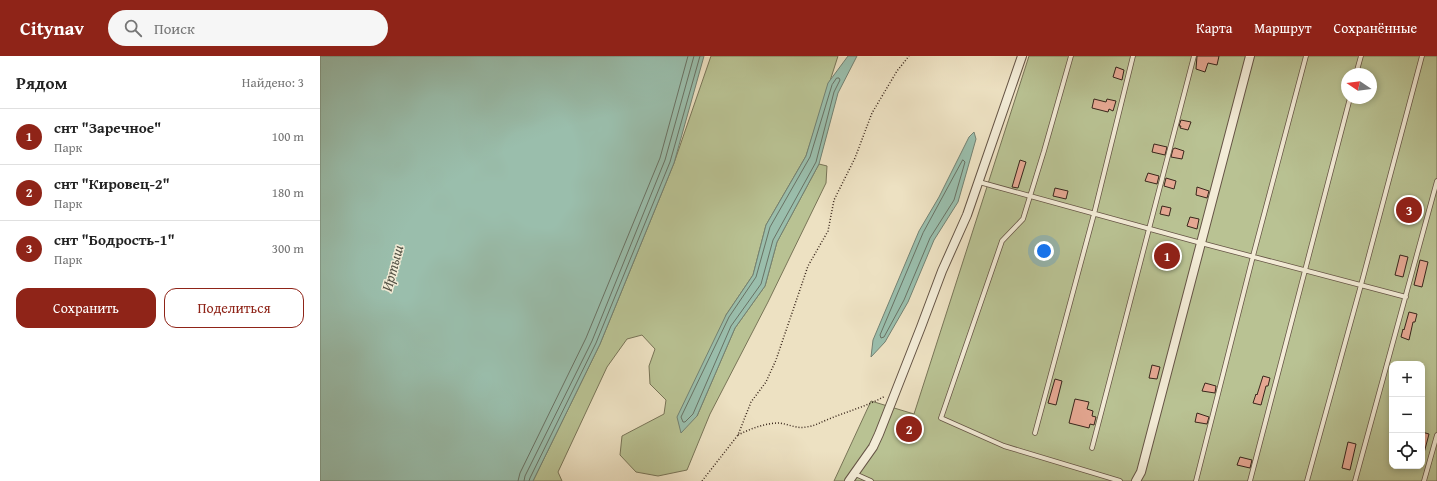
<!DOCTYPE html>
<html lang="ru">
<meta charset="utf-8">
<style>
:root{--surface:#fff;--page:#f6f6f6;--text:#222;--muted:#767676;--line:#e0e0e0;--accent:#8f2418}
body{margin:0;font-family:"Gentium Book Plus",serif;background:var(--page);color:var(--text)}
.controls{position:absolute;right:12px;bottom:12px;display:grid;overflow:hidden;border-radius:8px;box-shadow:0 2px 6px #0003}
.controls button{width:36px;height:36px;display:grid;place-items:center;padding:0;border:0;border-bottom:1px solid var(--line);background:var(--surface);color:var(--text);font:20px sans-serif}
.compass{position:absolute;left:1021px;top:12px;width:36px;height:36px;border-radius:50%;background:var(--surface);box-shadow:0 2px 6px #0003;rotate:283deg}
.you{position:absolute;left:724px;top:195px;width:14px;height:14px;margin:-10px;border:3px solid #fff;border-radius:50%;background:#1a73e8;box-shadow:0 0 0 6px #1a73e833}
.badge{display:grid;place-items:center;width:26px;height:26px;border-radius:50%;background:var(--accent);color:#fff;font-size:13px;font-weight:700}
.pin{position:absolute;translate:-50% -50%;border:2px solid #fff;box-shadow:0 1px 4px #0006}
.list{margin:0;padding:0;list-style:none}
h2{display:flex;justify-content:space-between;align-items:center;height:52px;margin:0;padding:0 16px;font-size:17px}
h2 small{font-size:13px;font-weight:400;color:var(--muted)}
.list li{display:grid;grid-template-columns:26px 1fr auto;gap:12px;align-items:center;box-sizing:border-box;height:56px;padding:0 16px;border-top:1px solid var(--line)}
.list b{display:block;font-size:15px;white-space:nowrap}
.list p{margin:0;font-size:13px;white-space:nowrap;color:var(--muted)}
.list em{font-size:13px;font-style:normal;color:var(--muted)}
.actions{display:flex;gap:8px;padding:12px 16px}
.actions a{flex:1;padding:9px 0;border:1px solid var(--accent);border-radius:12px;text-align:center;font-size:14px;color:var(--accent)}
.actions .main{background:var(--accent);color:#fff}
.icon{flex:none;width:22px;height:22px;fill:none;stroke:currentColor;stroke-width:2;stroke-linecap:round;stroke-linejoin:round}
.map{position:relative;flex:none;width:1117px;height:425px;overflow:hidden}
header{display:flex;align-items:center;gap:24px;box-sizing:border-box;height:56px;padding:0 20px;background:var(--accent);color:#fff}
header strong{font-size:19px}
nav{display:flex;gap:22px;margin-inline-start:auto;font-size:14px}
.search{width:280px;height:36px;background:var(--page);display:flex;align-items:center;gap:10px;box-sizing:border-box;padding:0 14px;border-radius:22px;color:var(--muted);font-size:15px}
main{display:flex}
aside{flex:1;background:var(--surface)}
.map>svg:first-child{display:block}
</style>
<header>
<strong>Citynav</strong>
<div class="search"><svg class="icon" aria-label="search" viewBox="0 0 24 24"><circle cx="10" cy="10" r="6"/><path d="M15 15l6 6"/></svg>Поиск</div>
<nav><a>Карта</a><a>Маршрут</a><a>Сохранённые</a></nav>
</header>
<main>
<aside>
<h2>Рядом<small>Найдено: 3</small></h2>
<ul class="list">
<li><span class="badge">1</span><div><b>снт &quot;Заречное&quot;</b><p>Парк</p></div><em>100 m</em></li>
<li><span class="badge">2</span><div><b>снт &quot;Кировец-2&quot;</b><p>Парк</p></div><em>180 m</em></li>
<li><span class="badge">3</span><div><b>снт &quot;Бодрость-1&quot;</b><p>Парк</p></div><em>300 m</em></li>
</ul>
<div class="actions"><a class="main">Сохранить</a><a>Поделиться</a></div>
</aside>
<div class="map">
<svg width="1117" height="425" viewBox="0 0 1117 425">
<rect width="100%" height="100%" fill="#ede1c2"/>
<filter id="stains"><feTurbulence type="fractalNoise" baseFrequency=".005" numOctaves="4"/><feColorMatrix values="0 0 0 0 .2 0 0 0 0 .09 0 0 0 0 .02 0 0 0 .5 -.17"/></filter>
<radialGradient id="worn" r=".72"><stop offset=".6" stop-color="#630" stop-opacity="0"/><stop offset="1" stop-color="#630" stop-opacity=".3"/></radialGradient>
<!-- green -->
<path fill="#b9c293" stroke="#787457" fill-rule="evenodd" d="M391 0H518L486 100 446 169 433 219 406 259 377 360 415 272 445 230 457 186 499 108 507 110 506 127 448 246 390 358 367 414 338 420 316 416 300 399 302 380 344 358 346 344 330 328 329 310 335 293 322 279 307 283 287 311 238 416 242 425H213L280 288 354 107Z
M709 0H1117V425H514L551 345 594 358ZM1027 18H1051V42H1027ZM1072 308H1102V410H1072Z"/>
<!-- water -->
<path fill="#9abeac" stroke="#738172" d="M0 0H384L354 107 280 288 213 425H0Z
M528 0H537L518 37 499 108 457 186 445 230 415 272 377 360 361 377 357 361 406 259 433 219 446 169 486 100 508 27Z
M654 76 656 83 638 146 614 184 588 246 565 286 551 301 553 284 599 175 619 141 649 81Z"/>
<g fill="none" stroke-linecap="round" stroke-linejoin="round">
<!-- shore -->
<path stroke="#697264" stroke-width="1" d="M517 22H519L520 24 514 36 496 106 453 184 441 228 411 270 373 358 365 366H363L361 361 409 261 436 221 450 171 490 101 512 29Z
M643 104 645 106 634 144 610 182 584 244 564 281 561 282 560 279 603 177Z
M198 425 200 417 266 282 340 102 368 0
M204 425 205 420 272 285 345 104 374 0
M209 425 210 422 276 287 350 106 380 0"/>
</g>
<!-- building -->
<path fill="#e6a893" stroke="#38251b" d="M877 0H899L897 9 888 7 885 16 876 13Z
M796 11 804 14 802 24 793 21Z
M774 43 786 46 787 43 796 45 793 55 789 53 788 56 772 52Z
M861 64 871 66 868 74 860 72 861 70H859Z
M834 88 847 91 845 99 832 96Z
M855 92 864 95 862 103 851 101 853 93Z
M700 104 706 106 698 132 692 131Z
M828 117 839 120 837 128 825 125Z
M846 122 856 125 854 133 844 130Z
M877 131 889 135 887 142 876 139Z
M735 132 748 135 746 143 733 140Z
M842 150 851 152 849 160 840 158Z
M870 161 879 163 877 173 867 170Z
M1080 199 1088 201 1083 221 1075 219Z
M1100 204 1108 206 1102 231 1094 229Z
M1089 256 1097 258 1095 266H1093L1089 284 1081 281 1083 273 1084 274Z
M832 309 840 311 837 323 829 322Z
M943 320 950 322 948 330H946L941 349 933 347 936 338 937 339Z
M735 323 742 325 736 349 728 347Z
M885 327 896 330 895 337 882 335Z
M755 343 769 346 767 353 773 355 772 360 776 361 774 369 770 368 769 372 749 367Z
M877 357 889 361 887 368 875 366Z
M1102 376 1109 378 1104 397H1102Z
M1028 386 1036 388 1030 414 1022 412Z
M920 401 932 404 930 412 917 409Z"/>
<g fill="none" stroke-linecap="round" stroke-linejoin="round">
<!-- lane casing -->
<g stroke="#655445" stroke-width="5.5">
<path id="lane" d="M751 0 724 95 703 163 682 185 621 362 684 390 800 425
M1036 18 1041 0
M659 126 881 187 1086 241
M715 377 774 158 813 0
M772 392 874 0
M533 417 551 425
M876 425 933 200 986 0
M930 425 1030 42
M987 425 1041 229 1102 0
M1035 425 1117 125
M1104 425 1117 379"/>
</g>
<!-- street casing -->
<g stroke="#655445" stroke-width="10">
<path id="street" d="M529 425 553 391 559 378 601 271 622 215 647 159 702 0
M816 425 821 416 930 0"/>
</g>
<!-- path -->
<path stroke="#38251b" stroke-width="1.5" stroke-dasharray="1 2" stroke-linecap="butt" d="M418 379C430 373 445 367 459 367 468 368 477 373 486 371 495 370 501 366 509 363 528 355 548 350 565 340
M382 425 418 379 431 346 446 326 456 304 488 210 508 175 514 144 535 102 552 57 577 15 589 0"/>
<!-- lane -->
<use href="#lane" stroke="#f3ecd7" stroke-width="4"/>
<!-- street -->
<use href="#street" stroke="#f3ecd7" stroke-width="8"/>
</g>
<g text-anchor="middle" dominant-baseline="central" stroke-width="3" stroke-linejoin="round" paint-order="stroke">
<!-- water labels -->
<g font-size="15" font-style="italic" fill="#555346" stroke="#f3ecd7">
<text transform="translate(72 212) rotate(-75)">Иртыш</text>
</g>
</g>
<rect width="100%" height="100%" filter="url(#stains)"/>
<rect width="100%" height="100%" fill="url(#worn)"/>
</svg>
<div class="controls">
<button>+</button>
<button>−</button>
<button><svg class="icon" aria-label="locate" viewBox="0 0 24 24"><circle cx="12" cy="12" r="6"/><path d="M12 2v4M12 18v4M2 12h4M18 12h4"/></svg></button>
</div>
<svg class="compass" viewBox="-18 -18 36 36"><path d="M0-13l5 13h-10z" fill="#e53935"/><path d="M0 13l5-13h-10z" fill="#767676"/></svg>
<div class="you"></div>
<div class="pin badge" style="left:847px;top:200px">1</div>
<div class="pin badge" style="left:589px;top:373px">2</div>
<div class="pin badge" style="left:1089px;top:154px">3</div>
</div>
</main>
